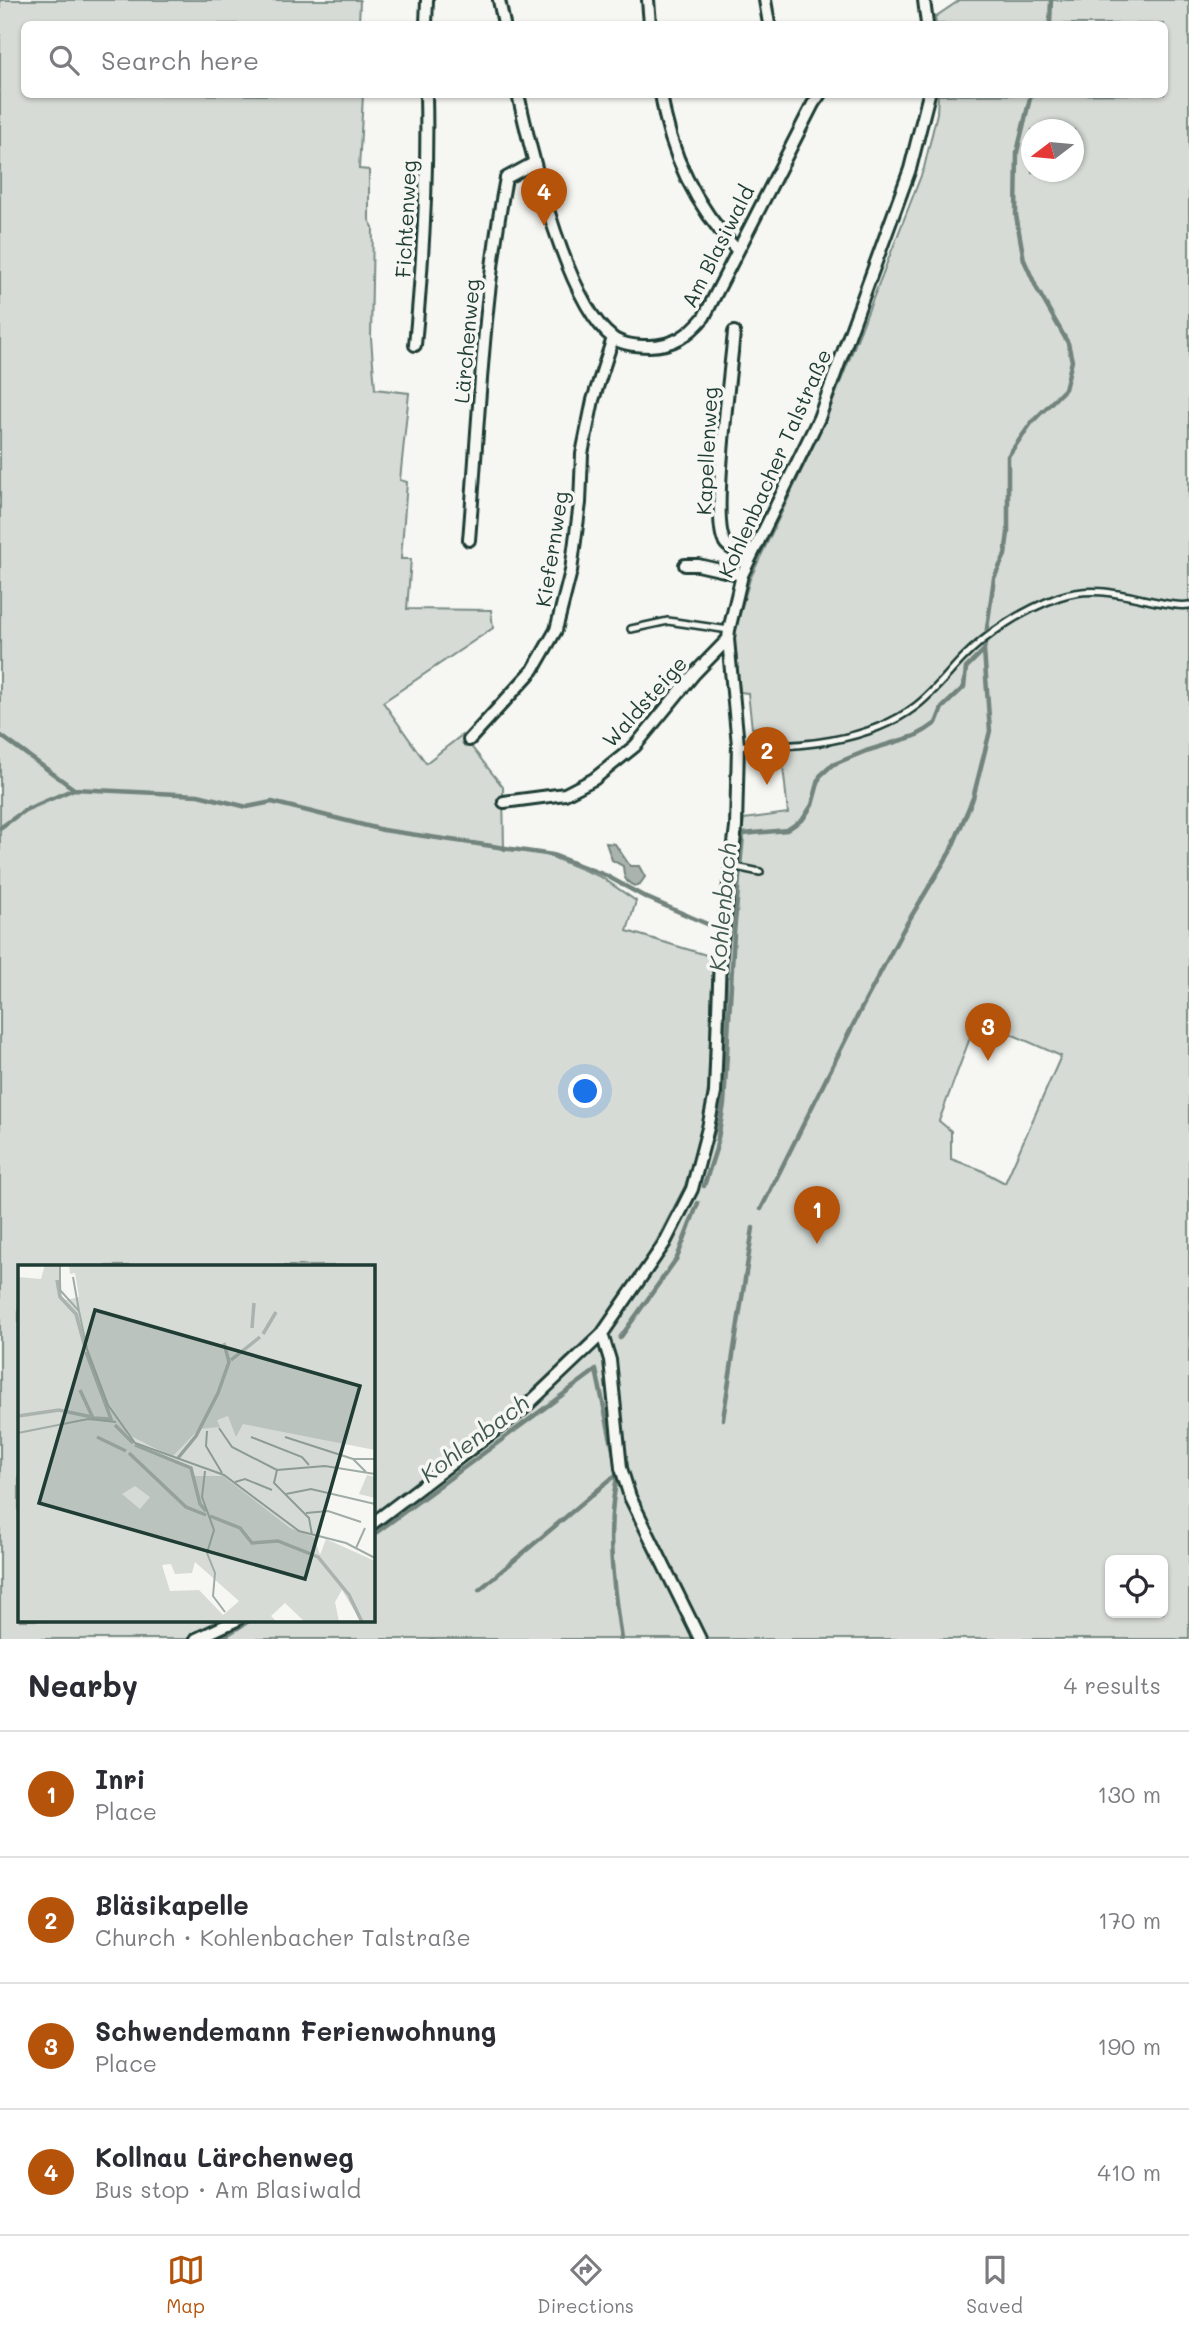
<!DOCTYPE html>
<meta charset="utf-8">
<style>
:root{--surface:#fff;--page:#f2f2f3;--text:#2b2b33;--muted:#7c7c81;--line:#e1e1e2;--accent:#b45309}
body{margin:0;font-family:Mali,sans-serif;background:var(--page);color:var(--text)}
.controls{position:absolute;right:21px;bottom:21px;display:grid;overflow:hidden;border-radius:10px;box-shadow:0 2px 5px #0004}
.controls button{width:63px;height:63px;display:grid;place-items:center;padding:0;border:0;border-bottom:2px solid var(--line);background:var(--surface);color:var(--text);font:35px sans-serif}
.compass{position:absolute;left:1021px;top:119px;width:63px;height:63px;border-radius:50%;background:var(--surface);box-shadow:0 2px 5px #0004;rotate:254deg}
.you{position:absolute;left:586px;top:1092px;width:24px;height:24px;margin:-18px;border:5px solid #fff;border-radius:50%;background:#1a73e8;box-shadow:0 0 0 10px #1a73e833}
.badge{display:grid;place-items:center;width:46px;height:46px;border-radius:50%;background:var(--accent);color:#fff;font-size:23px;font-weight:700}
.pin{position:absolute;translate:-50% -58px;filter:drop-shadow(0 2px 4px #0008)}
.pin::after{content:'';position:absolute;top:37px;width:24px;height:21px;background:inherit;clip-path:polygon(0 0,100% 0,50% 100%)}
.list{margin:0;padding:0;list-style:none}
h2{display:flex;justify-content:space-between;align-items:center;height:91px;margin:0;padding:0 28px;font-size:30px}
h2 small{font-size:23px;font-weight:400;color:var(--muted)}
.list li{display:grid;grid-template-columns:46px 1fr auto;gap:21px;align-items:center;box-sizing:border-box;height:126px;padding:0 28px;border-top:2px solid var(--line)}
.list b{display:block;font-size:26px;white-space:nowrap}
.list p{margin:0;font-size:23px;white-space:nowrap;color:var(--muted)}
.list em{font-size:23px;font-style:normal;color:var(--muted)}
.icon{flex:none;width:38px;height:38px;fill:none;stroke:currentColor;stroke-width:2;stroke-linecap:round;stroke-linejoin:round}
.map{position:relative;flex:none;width:1189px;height:1639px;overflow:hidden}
.search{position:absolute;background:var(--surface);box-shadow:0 2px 5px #0004;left:21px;right:21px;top:21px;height:77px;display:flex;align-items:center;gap:18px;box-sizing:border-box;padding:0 24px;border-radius:10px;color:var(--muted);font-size:26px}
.sheet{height:595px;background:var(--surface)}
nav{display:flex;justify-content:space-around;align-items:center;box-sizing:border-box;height:98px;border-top:2px solid var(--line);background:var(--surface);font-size:19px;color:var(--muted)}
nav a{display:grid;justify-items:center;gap:4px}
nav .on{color:var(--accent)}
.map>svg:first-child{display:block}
</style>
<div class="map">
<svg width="1189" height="1639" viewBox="0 0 1189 1639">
<rect width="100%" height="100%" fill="#f6f6f2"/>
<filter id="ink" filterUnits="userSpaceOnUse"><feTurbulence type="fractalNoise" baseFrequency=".0143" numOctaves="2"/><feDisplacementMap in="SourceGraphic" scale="14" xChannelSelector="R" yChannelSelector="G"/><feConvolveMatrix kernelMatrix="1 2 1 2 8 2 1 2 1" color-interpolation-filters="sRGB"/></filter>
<g filter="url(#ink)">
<!-- green -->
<path fill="#d6dbd6" stroke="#7a8c85" stroke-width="2" fill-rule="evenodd" d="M0 0H360L359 24H24V94L363 95 359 169 369 170V220L373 227 371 338 375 389 409 393 400 480 407 482 401 559H411L407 609 491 610 493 628 383 702 426 763 462 735 503 787 504 850 539 852 601 877 636 901 627 931 713 957 708 1089 703 1126 685 1186 657 1240 610 1322 692 1189 716 1131 723 1096 730 912 744 819 788 813 781 747H769L766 726 752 728 748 693 740 692 734 635 750 579 826 419 924 168 937 113 938 95 1164 94V24H936L935 17 960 0H1189V1639H0ZM1032 130H1074V172H1032ZM977 1019 1061 1056 1005 1183 979 1169 951 1159V1131L939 1121ZM19 1266H373V1620H19ZM1110 1560H1163V1613H1110Z"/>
<!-- water -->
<path fill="#aab3ae" stroke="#72847d" stroke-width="2" d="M606 843 615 844 630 866H639L645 877 640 884 635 886C624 882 624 876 623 866L612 860Z"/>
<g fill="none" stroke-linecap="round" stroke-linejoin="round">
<!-- stream -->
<path stroke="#72847d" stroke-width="4.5" d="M1050 24 1051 0
M0 735 74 789
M0 828 25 810 74 789 198 795 247 807 272 802 383 830 553 855 605 875 645 897 714 927
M704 1186 716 1149 724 1104 734 933 743 834 787 830 803 819 812 805 820 776 832 765 866 751 915 736 926 730 936 723 942 708 964 687 966 668 984 650 994 578 1005 555 1008 533V456L1032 422 1065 389 1072 361 1068 343 1037 289 1024 260 1016 215 1017 152 1031 94
M761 1209 859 1013 903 930 950 852 973 798 990 731 984 650
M620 1338 677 1258 698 1203
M723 1419 753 1228
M618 1473C605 1527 613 1585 621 1639
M373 1535 596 1370 618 1473 479 1590
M220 1639 250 1620"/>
<!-- service casing -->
<g stroke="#1f3d34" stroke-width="10">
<path id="service" d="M631 629 668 621 729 630
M738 745C795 749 869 742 916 706 934 692 946 676 961 660 987 633 1023 610 1059 597 1092 586 1119 594 1152 601 1164 603 1177 607 1189 605
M731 866 760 872"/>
</g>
<!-- minor casing -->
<g stroke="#1f3d34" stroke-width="16">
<path id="minor" d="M499 0 504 24
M648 0 650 24
M765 0 769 24
M924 0 927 24
M426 24 427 0
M518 94C531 152 566 303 613 338 623 345 637 346 649 346 673 346 689 335 704 317L813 104 820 94
M661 94C670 154 696 207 737 250
M734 332C731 368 711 516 724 541 729 550 742 553 751 556
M415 345C423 261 428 179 426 94
M469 540C479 419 483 297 506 178L534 163
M685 565H698L742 575
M469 740 533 670 556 630 571 571 580 503 582 454 593 400 613 338
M504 802 565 794 594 779 635 746 694 674 728 639
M602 1334 610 1360 621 1468 630 1497 700 1639
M373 1523 522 1410 602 1334 664 1244 692 1189 708 1128 715 1093 720 958 736 827 738 745 728 639 729 630 742 575 819 418 910 169 929 94
M196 1639 237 1620"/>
</g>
<!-- service -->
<use href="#service" stroke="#f6f6f2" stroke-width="5"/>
<!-- minor -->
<use href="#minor" stroke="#f6f6f2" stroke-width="10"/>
</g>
</g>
<g text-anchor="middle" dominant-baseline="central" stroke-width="7" stroke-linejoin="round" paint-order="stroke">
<!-- street labels -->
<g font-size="21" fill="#1f3d34" stroke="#f6f6f2">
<text transform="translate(405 219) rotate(-87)">Fichtenweg</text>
<text transform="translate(717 246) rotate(-63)">Am Blasiwald</text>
<text transform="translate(466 341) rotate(-85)">Lärchenweg</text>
<text transform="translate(706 451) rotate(-87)">Kapellenweg</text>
<text transform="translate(774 463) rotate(-66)">Kohlenbacher Talstraße</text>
<text transform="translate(551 549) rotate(-81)">Kiefernweg</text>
<text transform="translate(644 701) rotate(-48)">Waldsteige</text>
</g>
<!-- water labels -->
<g font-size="23" font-style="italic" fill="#425a52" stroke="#f6f6f2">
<text transform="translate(722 907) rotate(-85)">Kohlenbach</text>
<text transform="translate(474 1438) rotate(-37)">Kohlenbach</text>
</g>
</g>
<!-- overview -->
<g transform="translate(18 1265)">
<rect width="357" height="357" fill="#f6f6f2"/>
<path d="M27 0H357V185L225 159 218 172 210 151 199 155 202 162 181 164 154 192 107 168 126 185 175 204 174 211H205L272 263 296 272 302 290 308 274 357 296V357H343L324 325 317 337 321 357H287L267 338 253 351 259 357H0V12L23 14ZM42 1H51L52 9 57 8 61 32 48 35 44 31ZM117 221 132 232 122 244 104 229ZM177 297 221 336 205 350 181 325 152 326 144 300 153 299 157 309 174 308ZM349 210 357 212V233L341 229Z" fill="#d6dbd6" fill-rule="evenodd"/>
<path fill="none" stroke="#aab3ae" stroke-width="3.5" d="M39 15 42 32 58 49 67 82M234 63 236 38M245 69 258 47M213 95 242 72M62 125 75 153 93 154 68 87M0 151 41 145 74 152M97 160 115 178M79 172 108 186M117 180 173 203 182 239 188 246M111 188 168 242 188 250M160 193 178 171 200 128 211 97 206 78M192 251 222 263 234 278 260 276 300 292 331 330 344 357"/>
<path fill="none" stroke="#a0aca6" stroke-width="2" d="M42 0V25L61 46 69 84 90 140 117 178 206 210 281 266 328 278 357 293M55 12 61 46M201 163 214 182 259 205M189 166 188 181 204 208M0 168 70 154 98 157M233 172 284 192 291 200M267 172 335 194 348 207M335 194H357M187 206 184 232 196 265 189 288 197 308 195 331 207 347M217 217 227 214 254 225M268 229 293 224 357 239M288 248 310 246 343 257M294 270 291 253 256 218 259 205 307 201 357 209M338 283 347 263"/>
<path fill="#1f3d34" fill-opacity="0.15" stroke="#1f3d34" stroke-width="3.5" d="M77 45 342 121 287 314 21 238Z"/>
<rect width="357" height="357" fill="none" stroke="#1f3d34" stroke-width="3.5"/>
</g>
</svg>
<div class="controls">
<button><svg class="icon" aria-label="locate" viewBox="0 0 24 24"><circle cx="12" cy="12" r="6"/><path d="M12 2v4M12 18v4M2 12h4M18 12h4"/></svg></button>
</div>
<svg class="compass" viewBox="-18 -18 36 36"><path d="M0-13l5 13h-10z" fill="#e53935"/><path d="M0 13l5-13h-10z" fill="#7c7c81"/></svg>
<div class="you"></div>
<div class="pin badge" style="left:817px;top:1244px">1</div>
<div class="pin badge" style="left:767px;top:785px">2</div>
<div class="pin badge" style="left:988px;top:1061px">3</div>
<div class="pin badge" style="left:544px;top:226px">4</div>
<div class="search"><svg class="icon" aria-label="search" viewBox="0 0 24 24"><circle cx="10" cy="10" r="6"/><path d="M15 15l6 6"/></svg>Search here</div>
</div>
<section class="sheet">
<h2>Nearby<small>4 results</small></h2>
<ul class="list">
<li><span class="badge">1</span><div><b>Inri</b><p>Place</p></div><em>130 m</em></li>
<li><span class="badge">2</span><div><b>Bläsikapelle</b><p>Church · Kohlenbacher Talstraße</p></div><em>170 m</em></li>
<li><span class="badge">3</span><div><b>Schwendemann Ferienwohnung</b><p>Place</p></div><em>190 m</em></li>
<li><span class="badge">4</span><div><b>Kollnau Lärchenweg</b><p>Bus stop · Am Blasiwald</p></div><em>410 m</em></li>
</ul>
</section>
<nav>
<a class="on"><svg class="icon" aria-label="map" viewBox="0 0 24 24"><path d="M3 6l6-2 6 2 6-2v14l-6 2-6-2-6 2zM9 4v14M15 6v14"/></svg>Map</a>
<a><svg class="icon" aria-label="directions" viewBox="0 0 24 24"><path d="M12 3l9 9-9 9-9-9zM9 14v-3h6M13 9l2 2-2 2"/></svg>Directions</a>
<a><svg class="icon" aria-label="saved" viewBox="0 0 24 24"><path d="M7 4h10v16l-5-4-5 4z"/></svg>Saved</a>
</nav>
